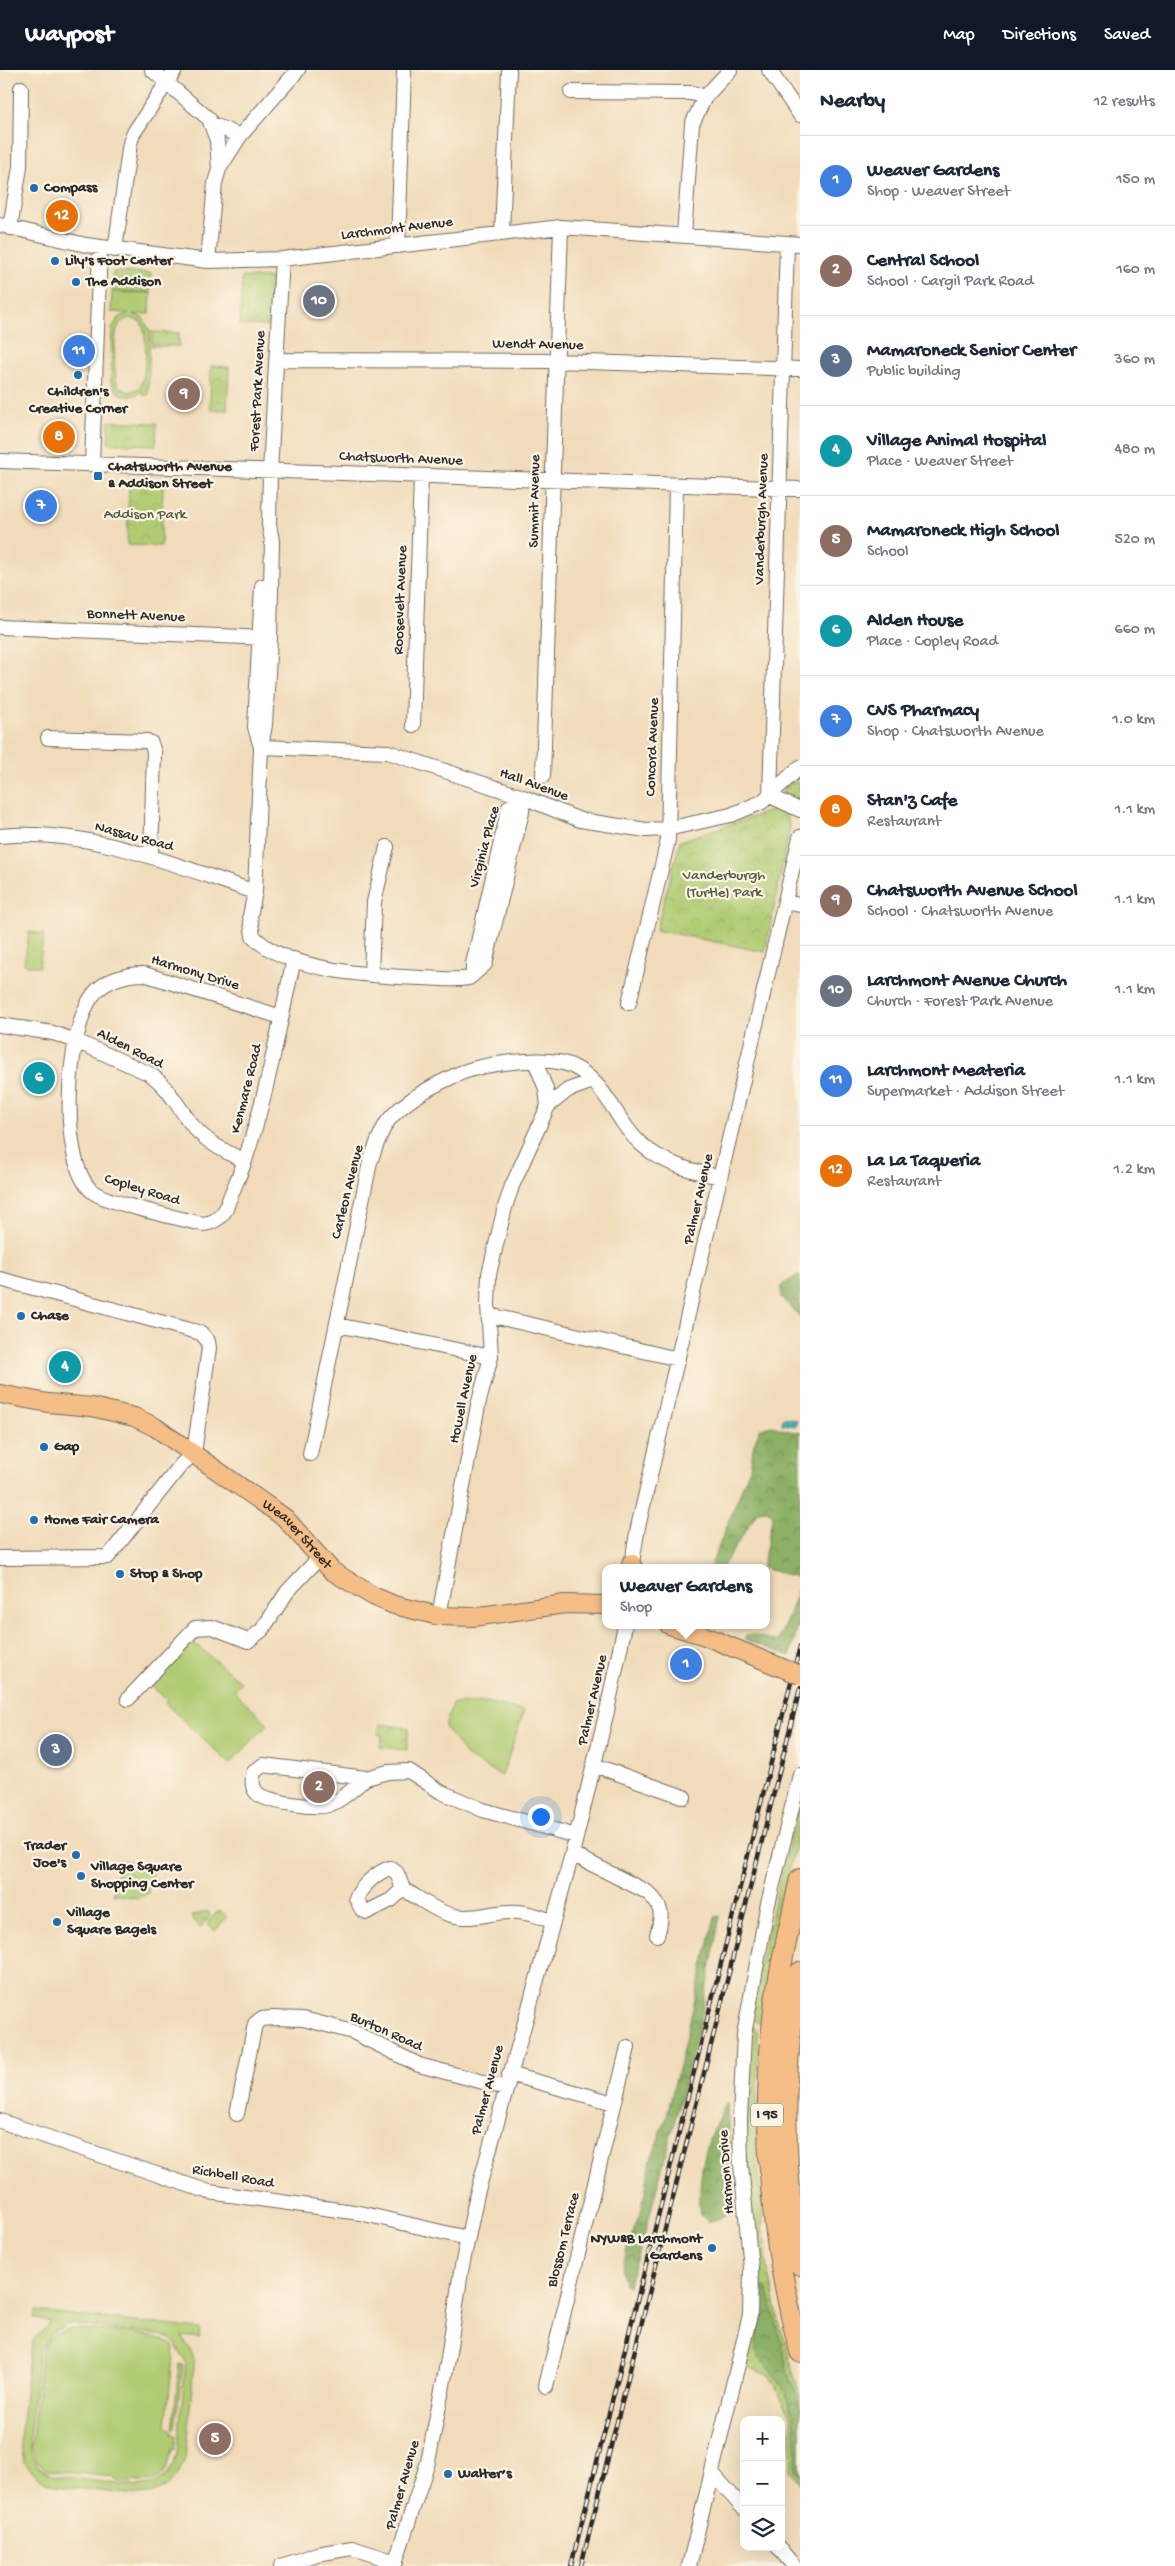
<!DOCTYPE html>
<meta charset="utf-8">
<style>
:root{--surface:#fff;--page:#f2f2f3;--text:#1f2937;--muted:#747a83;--line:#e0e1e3;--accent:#111827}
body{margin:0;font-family:"Gochi Hand",sans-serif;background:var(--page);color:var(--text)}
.controls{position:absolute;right:15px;bottom:15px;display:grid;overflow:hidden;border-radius:10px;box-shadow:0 5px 20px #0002}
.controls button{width:45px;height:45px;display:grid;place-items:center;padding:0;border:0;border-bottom:1px solid var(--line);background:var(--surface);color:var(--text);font:25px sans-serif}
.you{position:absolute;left:540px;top:1746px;width:18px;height:18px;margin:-12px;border:4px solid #fff;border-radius:50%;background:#1a73e8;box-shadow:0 0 0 8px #1a73e833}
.badge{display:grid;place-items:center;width:32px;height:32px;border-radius:50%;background:var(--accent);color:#fff;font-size:16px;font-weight:700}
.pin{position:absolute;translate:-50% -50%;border:2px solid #fff;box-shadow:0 1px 5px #0006}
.popup{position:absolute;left:602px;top:1494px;width:168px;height:65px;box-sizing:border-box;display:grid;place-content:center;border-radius:10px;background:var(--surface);filter:drop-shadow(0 1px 4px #0005);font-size:16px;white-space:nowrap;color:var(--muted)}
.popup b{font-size:19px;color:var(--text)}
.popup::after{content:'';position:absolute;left:50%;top:100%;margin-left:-10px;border:10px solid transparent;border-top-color:var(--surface)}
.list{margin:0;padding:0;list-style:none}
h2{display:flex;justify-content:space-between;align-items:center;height:65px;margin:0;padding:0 20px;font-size:21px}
h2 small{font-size:16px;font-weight:400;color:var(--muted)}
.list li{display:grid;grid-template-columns:32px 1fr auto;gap:15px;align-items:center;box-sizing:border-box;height:90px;padding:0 20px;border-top:1px solid var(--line)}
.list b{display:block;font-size:19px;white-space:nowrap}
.list p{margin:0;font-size:16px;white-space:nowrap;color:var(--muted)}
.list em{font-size:16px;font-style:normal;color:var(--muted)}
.icon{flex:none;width:28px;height:28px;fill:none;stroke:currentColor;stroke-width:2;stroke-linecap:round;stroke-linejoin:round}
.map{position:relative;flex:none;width:800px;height:2496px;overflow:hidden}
header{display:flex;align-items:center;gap:30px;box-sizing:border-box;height:70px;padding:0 25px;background:var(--accent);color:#fff}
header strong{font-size:24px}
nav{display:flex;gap:28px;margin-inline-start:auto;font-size:18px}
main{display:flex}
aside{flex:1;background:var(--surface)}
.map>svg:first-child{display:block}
</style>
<header>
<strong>Waypost</strong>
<nav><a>Map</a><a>Directions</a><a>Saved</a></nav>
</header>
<main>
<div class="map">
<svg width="800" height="2496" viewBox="0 0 800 2496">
<defs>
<pattern id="grass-dots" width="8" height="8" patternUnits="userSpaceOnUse" patternTransform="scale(1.25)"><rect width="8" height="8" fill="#b0cc73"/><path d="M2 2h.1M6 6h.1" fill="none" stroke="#98af64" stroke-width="1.8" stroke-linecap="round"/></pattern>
<pattern id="forest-crowns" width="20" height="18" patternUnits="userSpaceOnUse" patternTransform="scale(1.25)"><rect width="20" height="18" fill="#8cb065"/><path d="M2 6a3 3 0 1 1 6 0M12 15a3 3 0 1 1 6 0" fill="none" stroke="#738f53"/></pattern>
<pattern id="park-crowns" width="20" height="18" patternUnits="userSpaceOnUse" patternTransform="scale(1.25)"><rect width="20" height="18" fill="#b0cc73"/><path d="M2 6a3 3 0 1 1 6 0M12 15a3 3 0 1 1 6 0" fill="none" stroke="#98af64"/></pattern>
<pattern id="water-rules" width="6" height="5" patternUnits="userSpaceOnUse" patternTransform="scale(1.25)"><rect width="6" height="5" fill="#46b6bf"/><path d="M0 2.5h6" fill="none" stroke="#3b949b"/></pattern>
</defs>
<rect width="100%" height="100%" fill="#fcf5e5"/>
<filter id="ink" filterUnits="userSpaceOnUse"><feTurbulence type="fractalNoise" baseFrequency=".02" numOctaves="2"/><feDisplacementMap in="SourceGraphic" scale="10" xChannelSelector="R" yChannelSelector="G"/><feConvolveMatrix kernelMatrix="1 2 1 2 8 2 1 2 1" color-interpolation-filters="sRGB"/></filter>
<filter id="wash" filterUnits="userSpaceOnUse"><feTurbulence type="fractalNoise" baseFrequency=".0096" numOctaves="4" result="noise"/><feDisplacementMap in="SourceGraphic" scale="20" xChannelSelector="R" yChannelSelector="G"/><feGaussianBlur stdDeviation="1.12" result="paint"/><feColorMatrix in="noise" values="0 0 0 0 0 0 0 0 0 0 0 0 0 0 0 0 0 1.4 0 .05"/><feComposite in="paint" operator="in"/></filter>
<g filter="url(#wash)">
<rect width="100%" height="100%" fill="#f1dbba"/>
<!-- grass -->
<path fill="url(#grass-dots)" stroke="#6e7c4f" d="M796 712 800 714V729L796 731 782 724V721L790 713Z
M800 1727C800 1766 788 1803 780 1841 771 1878 764 1916 760 1954L751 1947 757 1904Z
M751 1956 758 1963 756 2079 767 2193 779 2252 800 2326V2414L791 2400V2347L770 2306 745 2296 759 2239 746 2076Z"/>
<!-- forest -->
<path fill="url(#forest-crowns)" stroke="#5c6e48" d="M798 1205 800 1206V1247L781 1228V1216Z
M772 1356 793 1362 800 1361V1514L796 1507 762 1498 773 1444 767 1440 758 1441 722 1498H710L750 1398 754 1373 760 1359Z
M800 1514V1549L790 1586 743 1569 746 1566 752 1565 778 1572Z
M720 1846 699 1958 641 2178 628 2216 624 2215 622 2199 629 2172 642 2139 651 2089 667 2045 715 1847Z
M727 2033 732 2135 726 2146 708 2152 701 2145 700 2137C699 2099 706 2066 727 2033Z
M763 2216 768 2220 787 2297 800 2337V2405L796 2400C797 2367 796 2334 776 2307 769 2297 760 2291 755 2280Z"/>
<!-- park -->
<path fill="url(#park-crowns)" stroke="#6e7c4f" d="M242 207 271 208 269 256 240 255Z
M152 262 179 263V276H152Z
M211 296 229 297 227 340 210 339Z
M109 351 157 353 156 375 108 373Z
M129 413 163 414 161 476 127 475Z
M773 740C784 739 788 747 790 757L765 882 656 860 680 771Z
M380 1654 409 1658 407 1680 380 1677 382 1665 378 1664Z
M119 1790 142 1793 152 1803 148 1823 137 1828 113 1824Z
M219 1840 227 1847 215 1861 207 1853Z
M208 1841 210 1846 200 1858 195 1853 192 1846Z"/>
<!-- pitch -->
<path fill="#b0cc73" stroke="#6e7c4f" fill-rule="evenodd" d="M113 202 151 203V222L112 221Z
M112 222 151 223 150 244H133L143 248 150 261 148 325H143V321C130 330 117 327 111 312L112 259 118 248 129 243 111 242ZM130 248 141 252C148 262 147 308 139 318L129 322 119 317C113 309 113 267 118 257 120 252 125 249 130 248Z
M29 862 44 864 39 897 24 894Z
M193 1572 241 1612 234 1621 268 1654 230 1694 165 1633 167 1630 152 1617Z
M486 1632 524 1641 502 1706 467 1687 445 1657 452 1634Z
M36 2241 200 2259 199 2268 181 2266 191 2280 194 2296 185 2389 178 2404 166 2417 151 2424 136 2425 56 2416 40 2409 24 2392 20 2370 29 2286 34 2269 51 2252 34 2249ZM68 2254 158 2264 171 2269 176 2275 186 2293 177 2382 174 2395 165 2407 152 2414 139 2417 51 2405 38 2396 31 2384 29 2368 39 2281 51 2263Z
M69 2259C96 2261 155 2259 174 2277L166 2356 172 2361V2364L176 2365 174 2379H172C168 2405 158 2415 132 2411L131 2413 117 2411 112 2407 47 2400 37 2391 31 2378 42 2280 49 2268 56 2263Z
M179 2294 183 2295 175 2359H173Z"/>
<!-- water -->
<path fill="url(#water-rules)" stroke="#387075" d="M783 1347 797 1350 795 1356 782 1354Z"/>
</g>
<g filter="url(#ink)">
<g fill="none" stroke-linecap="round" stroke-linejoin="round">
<!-- minor casing -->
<g stroke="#70695d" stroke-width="16">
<path id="minor" d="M152 0 209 49 217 70 219 99
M769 0 800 45
M571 22 692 23 705 27
M212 54 240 66
M0 155 86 175 208 191 282 189 561 157 800 174
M10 158 20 97 21 18
M502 162 509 0
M684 165 692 54 705 27 730 0
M398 176 404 0
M115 180 130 73 133 64 175 0
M282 189 270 401 269 455 272 471 270 568 265 655 261 677 255 822 250 846 253 866C286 902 376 906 422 908 437 908 454 911 469 908L485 894 522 742 523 727
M208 191 215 113 219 99 240 66 298 0
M276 290 555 291 800 299
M0 391 800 419
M92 394 100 178
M0 557 270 568
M413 655 421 406
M48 668 147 671 151 673 154 682 151 787
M260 674 255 657 262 516
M261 677 388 682 523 727 580 750 646 760 667 759 731 745 762 732 800 697
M543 706 561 157
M770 726 787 173
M770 726 800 740
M0 766C87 757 175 795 255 822
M785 832 800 835
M473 904V894L509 737 523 727
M371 905 374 832 387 777
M629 933 668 770 676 416
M281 947 144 904C126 904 104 910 93 925 67 958 57 1094 93 1122 107 1133 182 1149 203 1154 214 1153 220 1148 226 1139 231 1122 240 1106 245 1090 267 1025 279 956 294 889
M0 955 53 963 76 971 148 1003C169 1016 178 1038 193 1056 207 1073 226 1082 245 1091
M535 991 546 1019 548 1036
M0 1209 201 1263 208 1271 209 1278 194 1383 181 1395 108 1487 0 1488
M489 1245 678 1289
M337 1255 491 1287
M310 1384 370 1092C375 1079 380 1062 388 1051 403 1032 432 1016 454 1006 478 994 547 984 572 996 608 1013 614 1050 641 1074 663 1094 692 1101 720 1107
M631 1498 638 1457 800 767
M439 1546 478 1335 491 1287 488 1234 489 1204 505 1137 512 1116 548 1036 568 1020 593 1011
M128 1629 195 1558 212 1557 248 1571 262 1560 287 1522 319 1488
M263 1695 366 1708C355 1717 343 1730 328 1735 316 1739 265 1732 257 1723 251 1717 252 1709 254 1702Z
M594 1695 684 1727
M366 1708 388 1702 409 1701 441 1722 483 1740 576 1766
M572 1784 647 1822C663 1836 663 1845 657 1865
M390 1798 397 1803 403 1819 391 1830 367 1842 362 1840 356 1828C362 1816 377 1802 390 1798Z
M403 1819C419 1828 436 1842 455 1846 473 1850 491 1842 509 1842 523 1841 539 1846 551 1851
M509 2004 614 2033
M237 2044 255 1954 261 1949 273 1948 303 1949 327 1955 353 1962 419 1995 506 2018
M0 2051 209 2122 360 2143 467 2168
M546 2316 628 1977
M712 2403 744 2439
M778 2477 794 2496
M281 2496 317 2484 352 2478 396 2492
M394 2496 428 2392 448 2289 461 2201 477 2124 572 1784 607 1641 625 1555
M689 2496 750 2245 751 2198 741 2095 740 2049 744 1965 767 1838 800 1705"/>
</g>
<!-- major casing -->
<g stroke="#70695d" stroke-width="20">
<g id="major">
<path id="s1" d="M0 1324 48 1333 92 1337 134 1347 155 1357 285 1448 332 1501 373 1526 394 1535 439 1546 473 1547 565 1534 606 1535"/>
<path d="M631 1493 633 1498"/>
<path d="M669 1555 705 1566 780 1597"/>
</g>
</g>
<!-- highway casing -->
<g stroke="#70695d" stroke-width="22">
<path id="highway" d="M800 1809C791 1849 781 1890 775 1932 760 2050 769 2167 800 2282
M800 1902C781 1998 783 2099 800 2195"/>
</g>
<!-- minor -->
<use href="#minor" stroke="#fff" stroke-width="14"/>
<!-- major -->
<use href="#major" stroke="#f6be87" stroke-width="18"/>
<!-- highway -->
<use href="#highway" stroke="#f6be87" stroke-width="20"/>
<!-- rail casing -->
<g stroke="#2b2b2b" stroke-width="4.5">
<path id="rail" d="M571 2496 800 1576
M581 2496 800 1618"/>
</g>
<!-- rail -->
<use href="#rail" stroke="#fcf5e5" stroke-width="2.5" stroke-dasharray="8" stroke-linecap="butt"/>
<!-- major-bridge casing -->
<g stroke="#70695d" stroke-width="20" stroke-linecap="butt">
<path id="major-bridge" d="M780 1597 800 1605"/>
</g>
<!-- major-bridge -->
<use href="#major-bridge" stroke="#f6be87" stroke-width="18"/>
</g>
</g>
<!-- markers -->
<g fill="#1f6fb2" stroke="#fcf5e5" stroke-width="2">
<circle cx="34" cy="118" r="5"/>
<circle cx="55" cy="191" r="5"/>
<circle cx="76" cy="212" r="5"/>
<circle cx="78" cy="305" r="5"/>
<rect x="93" y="401" width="10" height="10" rx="2.5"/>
<circle cx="21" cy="1246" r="5"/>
<circle cx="44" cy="1377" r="5"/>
<circle cx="34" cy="1450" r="5"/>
<circle cx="120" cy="1504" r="5"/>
<circle cx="76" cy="1785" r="5"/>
<circle cx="81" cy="1806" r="5"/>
<circle cx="57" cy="1852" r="5"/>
<circle cx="712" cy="2178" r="5"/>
<circle cx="448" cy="2404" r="5"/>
</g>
<g text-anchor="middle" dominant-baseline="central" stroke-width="4.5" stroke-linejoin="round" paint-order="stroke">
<!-- shield labels -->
<rect fill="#fcf5e5" stroke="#6a6863" stroke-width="1" x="751" y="2033.5" width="32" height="23" rx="4"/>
<g font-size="14" font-weight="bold" fill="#2b2b2b">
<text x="767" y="2045">I 95</text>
</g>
<!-- poi labels -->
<g font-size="15" font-weight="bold" fill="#2b2b2b" stroke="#fcf5e5" text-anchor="start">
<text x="44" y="118">Compass</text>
<text x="65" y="191">Lily's Foot Center</text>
<text x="86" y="212">The Addison</text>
<text x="78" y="322" text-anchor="middle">Children's<tspan x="78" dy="17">Creative Corner</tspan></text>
<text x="108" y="397">Chatsworth Avenue<tspan x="108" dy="17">&amp; Addison Street</tspan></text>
<text x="31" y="1246">Chase</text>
<text x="54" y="1377">Gap</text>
<text x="44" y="1450">Home Fair Camera</text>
<text x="130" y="1504">Stop &amp; Shop</text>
<text x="66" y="1776" text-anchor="end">Trader<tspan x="66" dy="17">Joe's</tspan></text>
<text x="91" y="1797">Village Square<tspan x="91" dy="17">Shopping Center</tspan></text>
<text x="67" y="1843">Village<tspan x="67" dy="17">Square Bagels</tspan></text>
<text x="702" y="2169" text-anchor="end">NYW&amp;B Larchmont<tspan x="702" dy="17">Gardens</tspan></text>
<text x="458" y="2404">Walter’s</text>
</g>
<!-- street labels -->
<g font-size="15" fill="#2b2b2b" stroke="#fcf5e5">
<text transform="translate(397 159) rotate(-7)">Larchmont Avenue</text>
<text transform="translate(538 275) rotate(1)">Wendt Avenue</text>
<text transform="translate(258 321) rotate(-87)">Forest Park Avenue</text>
<text transform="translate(401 389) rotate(2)">Chatsworth Avenue</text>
<text transform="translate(535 431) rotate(-89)">Summit Avenue</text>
<text transform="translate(762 449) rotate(-88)">Vanderburgh Avenue</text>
<text transform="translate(401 530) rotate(-88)">Roosevelt Avenue</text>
<text transform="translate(136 546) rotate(2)">Bonnett Avenue</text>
<text transform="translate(653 677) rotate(-88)">Concord Avenue</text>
<text transform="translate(534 715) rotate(20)">Hall Avenue</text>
<text transform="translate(134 767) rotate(15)">Nassau Road</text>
<text transform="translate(485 777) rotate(-75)">Virginia Place</text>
<text transform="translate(195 903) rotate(17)">Harmony Drive</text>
<text transform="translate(130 979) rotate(27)">Alden Road</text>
<text transform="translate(247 1019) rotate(-76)">Kenmare Road</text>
<text transform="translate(142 1120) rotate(17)">Copley Road</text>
<text transform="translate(348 1122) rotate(-76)">Carleon Avenue</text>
<text transform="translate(699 1129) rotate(-77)">Palmer Avenue</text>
<text transform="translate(464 1329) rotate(-78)">Howell Avenue</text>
<text stroke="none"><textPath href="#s1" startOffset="338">Weaver Street</textPath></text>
<text transform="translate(593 1630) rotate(-77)">Palmer Avenue</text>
<text transform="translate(386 1962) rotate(24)">Burton Road</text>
<text transform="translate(488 2020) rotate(-75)">Palmer Avenue</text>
<text transform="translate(727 2102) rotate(-94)">Harmon Drive</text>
<text transform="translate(233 2107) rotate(10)">Richbell Road</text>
<text transform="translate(564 2170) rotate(-76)">Blossom Terrace</text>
<text transform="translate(403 2415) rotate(-74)">Palmer Avenue</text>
</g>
<!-- park labels -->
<g font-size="15" fill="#535b41" stroke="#fcf5e5">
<text x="145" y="445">Addison Park</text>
<text x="724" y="806">Vanderburgh<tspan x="724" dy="17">(Turtle) Park</tspan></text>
</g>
</g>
</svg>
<div class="controls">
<button>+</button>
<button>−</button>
<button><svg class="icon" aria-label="layers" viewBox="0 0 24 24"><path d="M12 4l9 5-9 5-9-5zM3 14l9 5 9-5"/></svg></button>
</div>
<div class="you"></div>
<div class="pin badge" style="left:686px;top:1594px;background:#3f7fe0">1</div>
<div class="popup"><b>Weaver Gardens</b>Shop</div>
<div class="pin badge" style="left:319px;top:1717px;background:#8d6e63">2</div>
<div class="pin badge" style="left:56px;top:1680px;background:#5c6f8a">3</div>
<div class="pin badge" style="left:65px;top:1297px;background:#0f9aa8">4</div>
<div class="pin badge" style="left:215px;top:2369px;background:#8d6e63">5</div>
<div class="pin badge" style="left:39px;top:1008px;background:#0f9aa8">6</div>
<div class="pin badge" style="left:41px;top:436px;background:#3f7fe0">7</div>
<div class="pin badge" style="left:59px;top:367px;background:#e8710a">8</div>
<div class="pin badge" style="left:184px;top:324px;background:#8d6e63">9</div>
<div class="pin badge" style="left:319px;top:231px;background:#6b7280">10</div>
<div class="pin badge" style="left:79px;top:281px;background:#3f7fe0">11</div>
<div class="pin badge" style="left:62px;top:146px;background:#e8710a">12</div>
</div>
<aside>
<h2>Nearby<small>12 results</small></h2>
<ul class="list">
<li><span class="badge" style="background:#3f7fe0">1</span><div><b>Weaver Gardens</b><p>Shop · Weaver Street</p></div><em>150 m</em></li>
<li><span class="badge" style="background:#8d6e63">2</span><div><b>Central School</b><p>School · Cargil Park Road</p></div><em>160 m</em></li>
<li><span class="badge" style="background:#5c6f8a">3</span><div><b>Mamaroneck Senior Center</b><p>Public building</p></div><em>360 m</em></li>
<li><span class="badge" style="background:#0f9aa8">4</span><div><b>Village Animal Hospital</b><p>Place · Weaver Street</p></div><em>480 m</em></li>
<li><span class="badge" style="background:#8d6e63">5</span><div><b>Mamaroneck High School</b><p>School</p></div><em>520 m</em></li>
<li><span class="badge" style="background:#0f9aa8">6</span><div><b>Alden House</b><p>Place · Copley Road</p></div><em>660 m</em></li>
<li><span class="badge" style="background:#3f7fe0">7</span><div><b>CVS Pharmacy</b><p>Shop · Chatsworth Avenue</p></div><em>1.0 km</em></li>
<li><span class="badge" style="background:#e8710a">8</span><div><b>Stan'z Cafe</b><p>Restaurant</p></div><em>1.1 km</em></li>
<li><span class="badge" style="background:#8d6e63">9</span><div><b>Chatsworth Avenue School</b><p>School · Chatsworth Avenue</p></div><em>1.1 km</em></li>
<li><span class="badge" style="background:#6b7280">10</span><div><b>Larchmont Avenue Church</b><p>Church · Forest Park Avenue</p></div><em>1.1 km</em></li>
<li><span class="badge" style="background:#3f7fe0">11</span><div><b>Larchmont Meateria</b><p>Supermarket · Addison Street</p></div><em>1.1 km</em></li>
<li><span class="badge" style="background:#e8710a">12</span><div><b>La La Taqueria</b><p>Restaurant</p></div><em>1.2 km</em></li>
</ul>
</aside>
</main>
